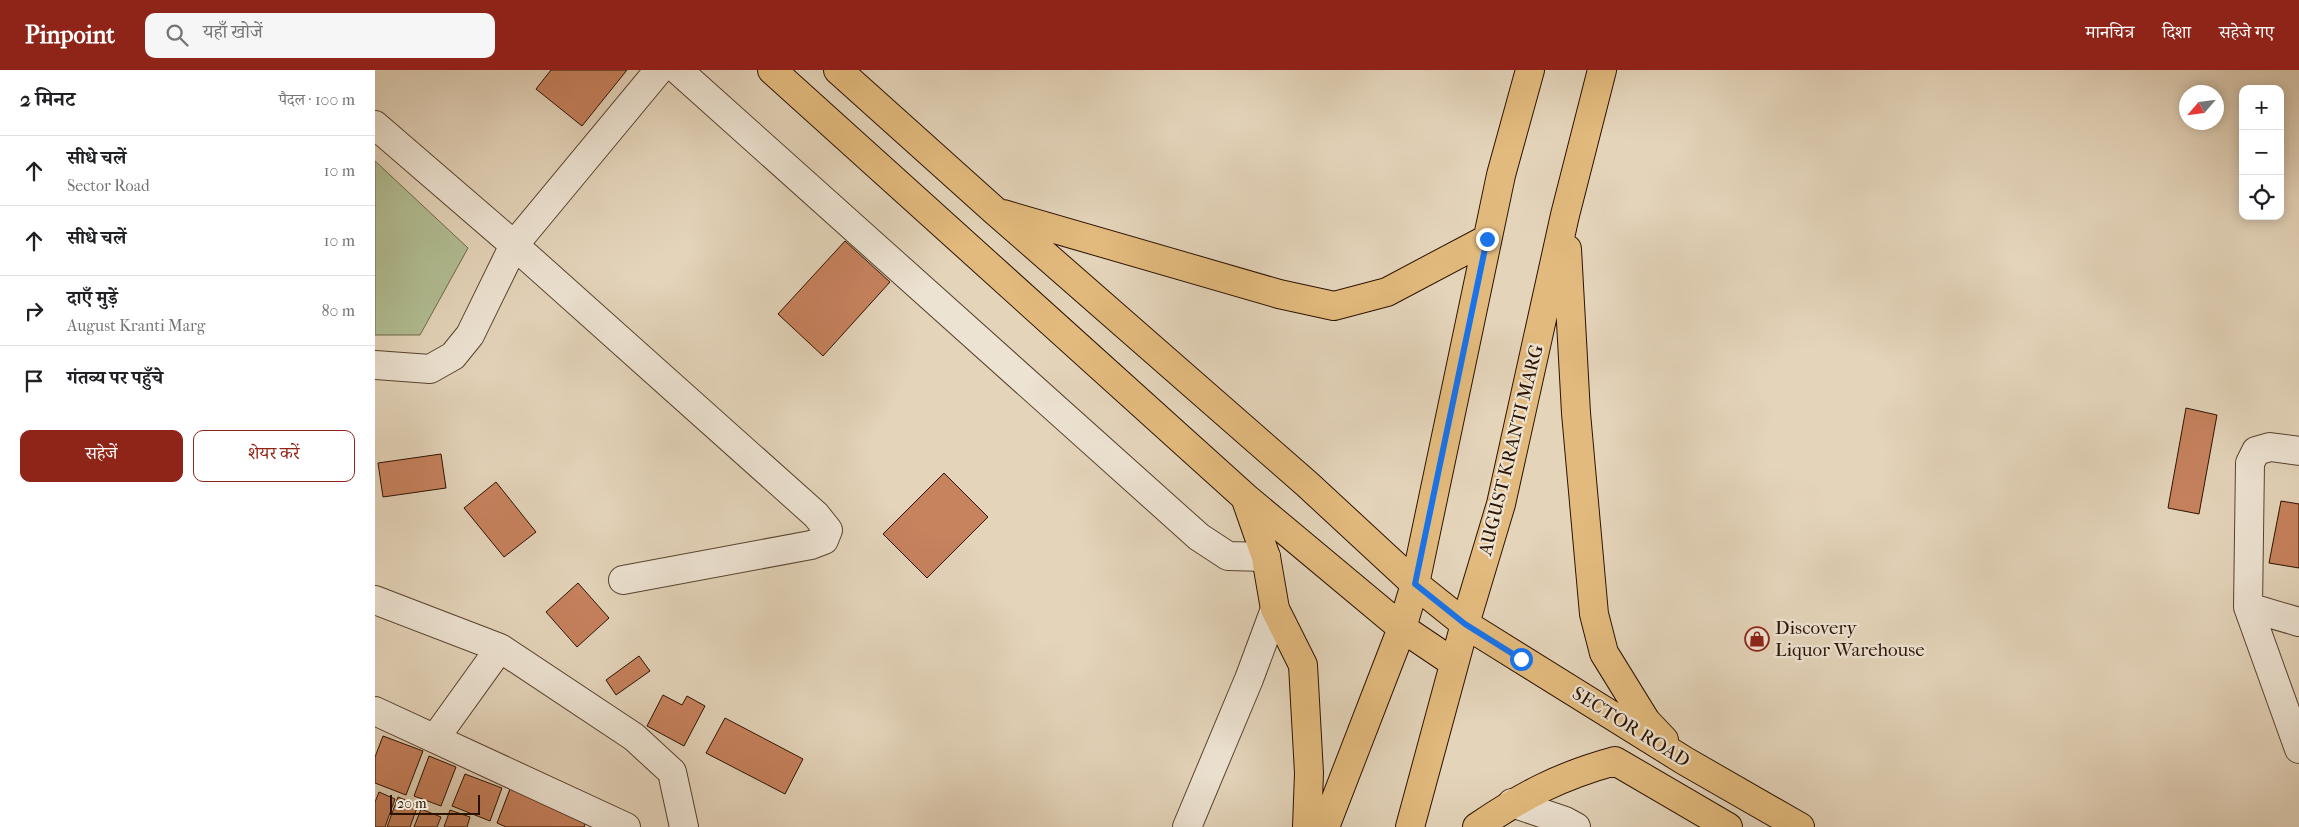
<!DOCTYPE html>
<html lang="hi">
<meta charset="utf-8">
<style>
:root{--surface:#fff;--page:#f6f6f6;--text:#202124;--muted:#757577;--line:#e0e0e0;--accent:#8f2418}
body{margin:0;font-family:"IM FELL French Canon","Noto Serif Devanagari",serif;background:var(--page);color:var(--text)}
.controls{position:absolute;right:15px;top:15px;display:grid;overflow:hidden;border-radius:10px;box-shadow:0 2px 12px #0003}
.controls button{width:45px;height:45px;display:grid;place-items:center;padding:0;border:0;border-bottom:1px solid var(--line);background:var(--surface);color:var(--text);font:25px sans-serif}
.compass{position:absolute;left:1804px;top:15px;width:45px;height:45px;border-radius:50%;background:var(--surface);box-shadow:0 2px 12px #0003;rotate:242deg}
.scale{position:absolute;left:15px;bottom:12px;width:90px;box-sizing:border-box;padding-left:5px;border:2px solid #2b1201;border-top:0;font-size:14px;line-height:18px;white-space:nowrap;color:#2b1201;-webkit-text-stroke:4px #ede3d2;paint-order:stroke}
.stop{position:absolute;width:15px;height:15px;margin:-11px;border:4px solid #1a73e8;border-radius:50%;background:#fff}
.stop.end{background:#1a73e8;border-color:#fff;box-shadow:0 1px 5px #0008}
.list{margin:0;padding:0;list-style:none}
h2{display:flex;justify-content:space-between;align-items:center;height:65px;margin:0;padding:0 20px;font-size:21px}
h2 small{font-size:16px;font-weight:400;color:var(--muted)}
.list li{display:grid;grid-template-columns:32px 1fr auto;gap:15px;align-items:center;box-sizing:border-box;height:70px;padding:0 20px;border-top:1px solid var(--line)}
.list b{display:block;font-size:19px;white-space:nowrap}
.list p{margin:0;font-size:16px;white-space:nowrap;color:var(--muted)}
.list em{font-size:16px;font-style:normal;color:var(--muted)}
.actions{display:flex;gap:10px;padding:15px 20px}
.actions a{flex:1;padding:11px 0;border:1px solid var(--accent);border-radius:10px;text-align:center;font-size:18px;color:var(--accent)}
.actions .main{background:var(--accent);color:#fff}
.icon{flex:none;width:28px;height:28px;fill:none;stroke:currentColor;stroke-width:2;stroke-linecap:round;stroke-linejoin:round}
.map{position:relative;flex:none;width:1924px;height:757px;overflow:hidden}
header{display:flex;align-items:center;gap:30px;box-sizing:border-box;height:70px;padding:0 25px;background:var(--accent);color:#fff}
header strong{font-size:24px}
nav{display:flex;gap:28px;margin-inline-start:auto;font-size:18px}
.search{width:350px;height:45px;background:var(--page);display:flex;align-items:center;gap:12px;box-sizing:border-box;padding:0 18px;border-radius:10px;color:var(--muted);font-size:19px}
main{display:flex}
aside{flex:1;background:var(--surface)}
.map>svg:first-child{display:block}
</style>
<header>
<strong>Pinpoint</strong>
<div class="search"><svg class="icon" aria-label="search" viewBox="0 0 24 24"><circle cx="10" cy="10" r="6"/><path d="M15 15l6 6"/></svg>यहाँ खोजें</div>
<nav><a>मानचित्र</a><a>दिशा</a><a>सहेजे गए</a></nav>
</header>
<main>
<aside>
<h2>2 मिनट<small>पैदल · 100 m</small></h2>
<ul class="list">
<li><svg class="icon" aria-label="ahead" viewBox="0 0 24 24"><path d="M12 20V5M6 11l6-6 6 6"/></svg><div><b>सीधे चलें</b><p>Sector Road</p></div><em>10 m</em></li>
<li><svg class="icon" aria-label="ahead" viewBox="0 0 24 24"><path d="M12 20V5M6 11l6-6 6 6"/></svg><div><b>सीधे चलें</b></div><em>10 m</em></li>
<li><svg class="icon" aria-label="right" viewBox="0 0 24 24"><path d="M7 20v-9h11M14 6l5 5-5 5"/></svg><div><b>दाएँ मुड़ें</b><p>August Kranti Marg</p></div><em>80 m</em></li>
<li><svg class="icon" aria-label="arrive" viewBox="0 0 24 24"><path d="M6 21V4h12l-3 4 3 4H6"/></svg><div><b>गंतव्य पर पहुँचे</b></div></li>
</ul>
<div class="actions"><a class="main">सहेजें</a><a>शेयर करें</a></div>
</aside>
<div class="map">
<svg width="1924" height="757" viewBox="0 0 1924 757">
<rect width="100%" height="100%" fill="#e4d4ba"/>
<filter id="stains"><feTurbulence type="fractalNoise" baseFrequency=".004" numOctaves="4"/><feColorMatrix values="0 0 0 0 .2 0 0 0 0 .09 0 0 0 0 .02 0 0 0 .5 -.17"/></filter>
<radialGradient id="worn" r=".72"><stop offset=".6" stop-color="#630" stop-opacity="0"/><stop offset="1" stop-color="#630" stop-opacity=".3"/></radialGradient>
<!-- green -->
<path fill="#b1bd92" stroke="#6e684a" d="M0 91 93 178 45 265H0Z"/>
<!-- building -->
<path fill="#c7825e" stroke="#2b1201" d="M176 0H252L207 56 161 19Z
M470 171 515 212 448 286 403 244Z
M1811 338 1842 345 1824 444 1793 438Z
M66 384 71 418 8 427 3 393Z
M569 403 613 447 552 508 508 464Z
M121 412 161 462 129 487 89 438Z
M1906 431 1924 434V498L1894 493Z
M203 513 234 548 202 577 171 542Z
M264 586 275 601 241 625 231 610Z
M288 625 307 635 312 626 330 636 309 676 272 656Z
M350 648 428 689 410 724 331 683Z
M8 666 48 681 31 725 0 713V687Z
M54 686 81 697 66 736 39 726Z
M90 704 127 718 115 751 77 736Z
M135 719 212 749 209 757H131L122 753Z
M4 722 20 729 10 757H0V732Z
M23 727 43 735 35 757H12Z
M46 739 66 747 62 757H39Z
M75 740 95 747 92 757H69Z"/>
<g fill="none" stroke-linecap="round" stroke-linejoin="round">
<!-- minor casing -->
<g stroke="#59422f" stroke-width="30">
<path id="minor" d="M303 0 824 467 853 486 891 487
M0 55 139 175 441 445 453 460 449 470 436 475 248 510
M0 295 55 299 78 286 95 265 139 175 284 0
M1924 381 1895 377 1881 381 1875 393 1873 537 1924 679
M0 530 125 578 259 667 297 702 309 757
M1873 537 1924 552
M0 641 251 757
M61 667 125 578
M1137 733 1190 751 1201 757
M812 757 874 609 900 539"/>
</g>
<!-- major casing -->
<g stroke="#2b1201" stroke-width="30">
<path id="major" d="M397 0 870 427 1027 558 1079 593
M463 0 620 141 932 414 1040 514 1090 554 1310 691 1425 757
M628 144 904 224 959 236 1012 222 1112 169
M1192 179 1201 343 1219 544 1229 583 1271 651 1289 670
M870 427 891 487 900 539 928 595 934 703 932 757
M950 757 1027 558 1040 514 1126 105 1155 0
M1035 757 1090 554 1126 434 1190 145 1227 0
M1102 757C1149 725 1185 706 1240 691L1353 757"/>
</g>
<!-- minor -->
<use href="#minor" stroke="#ede3d2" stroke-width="28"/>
<!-- major -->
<use href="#major" stroke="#e2ba7d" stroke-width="28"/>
</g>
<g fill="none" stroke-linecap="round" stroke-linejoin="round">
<!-- route -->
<path stroke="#1a73e8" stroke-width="6" d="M1112 169 1040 514 1090 554 1146 589"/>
</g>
<!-- icons -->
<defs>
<g id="shop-ring" transform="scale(1.25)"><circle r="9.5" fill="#ede3d2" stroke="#8f2418" stroke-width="1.5"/><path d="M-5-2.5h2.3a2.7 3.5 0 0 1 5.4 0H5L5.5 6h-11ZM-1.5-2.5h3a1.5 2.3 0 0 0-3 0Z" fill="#8f2418"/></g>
</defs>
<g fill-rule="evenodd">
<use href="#shop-ring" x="1382" y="569"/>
</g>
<g text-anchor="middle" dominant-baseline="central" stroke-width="4.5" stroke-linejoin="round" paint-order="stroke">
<!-- street labels -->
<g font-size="19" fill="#2b1201" stroke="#ede3d2">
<text transform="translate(1136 380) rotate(-76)">AUGUST KRANTI MARG</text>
<text transform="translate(1256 657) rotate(32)">SECTOR ROAD</text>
</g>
<!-- poi labels -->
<g font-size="19" fill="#2b1201" stroke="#ede3d2" text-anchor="start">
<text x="1400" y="558">Discovery<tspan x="1400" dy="22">Liquor Warehouse</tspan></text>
</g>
</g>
<rect width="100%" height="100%" filter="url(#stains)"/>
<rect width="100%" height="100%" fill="url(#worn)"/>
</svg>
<div class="controls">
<button>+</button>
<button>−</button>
<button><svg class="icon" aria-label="locate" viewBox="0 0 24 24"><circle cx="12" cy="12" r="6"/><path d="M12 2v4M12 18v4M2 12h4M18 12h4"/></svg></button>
</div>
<svg class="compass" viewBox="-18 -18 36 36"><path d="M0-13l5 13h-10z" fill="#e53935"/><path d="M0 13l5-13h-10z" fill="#757577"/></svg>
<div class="scale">20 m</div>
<div class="stop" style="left:1146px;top:589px"></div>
<div class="stop end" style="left:1112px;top:169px"></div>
</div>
</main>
